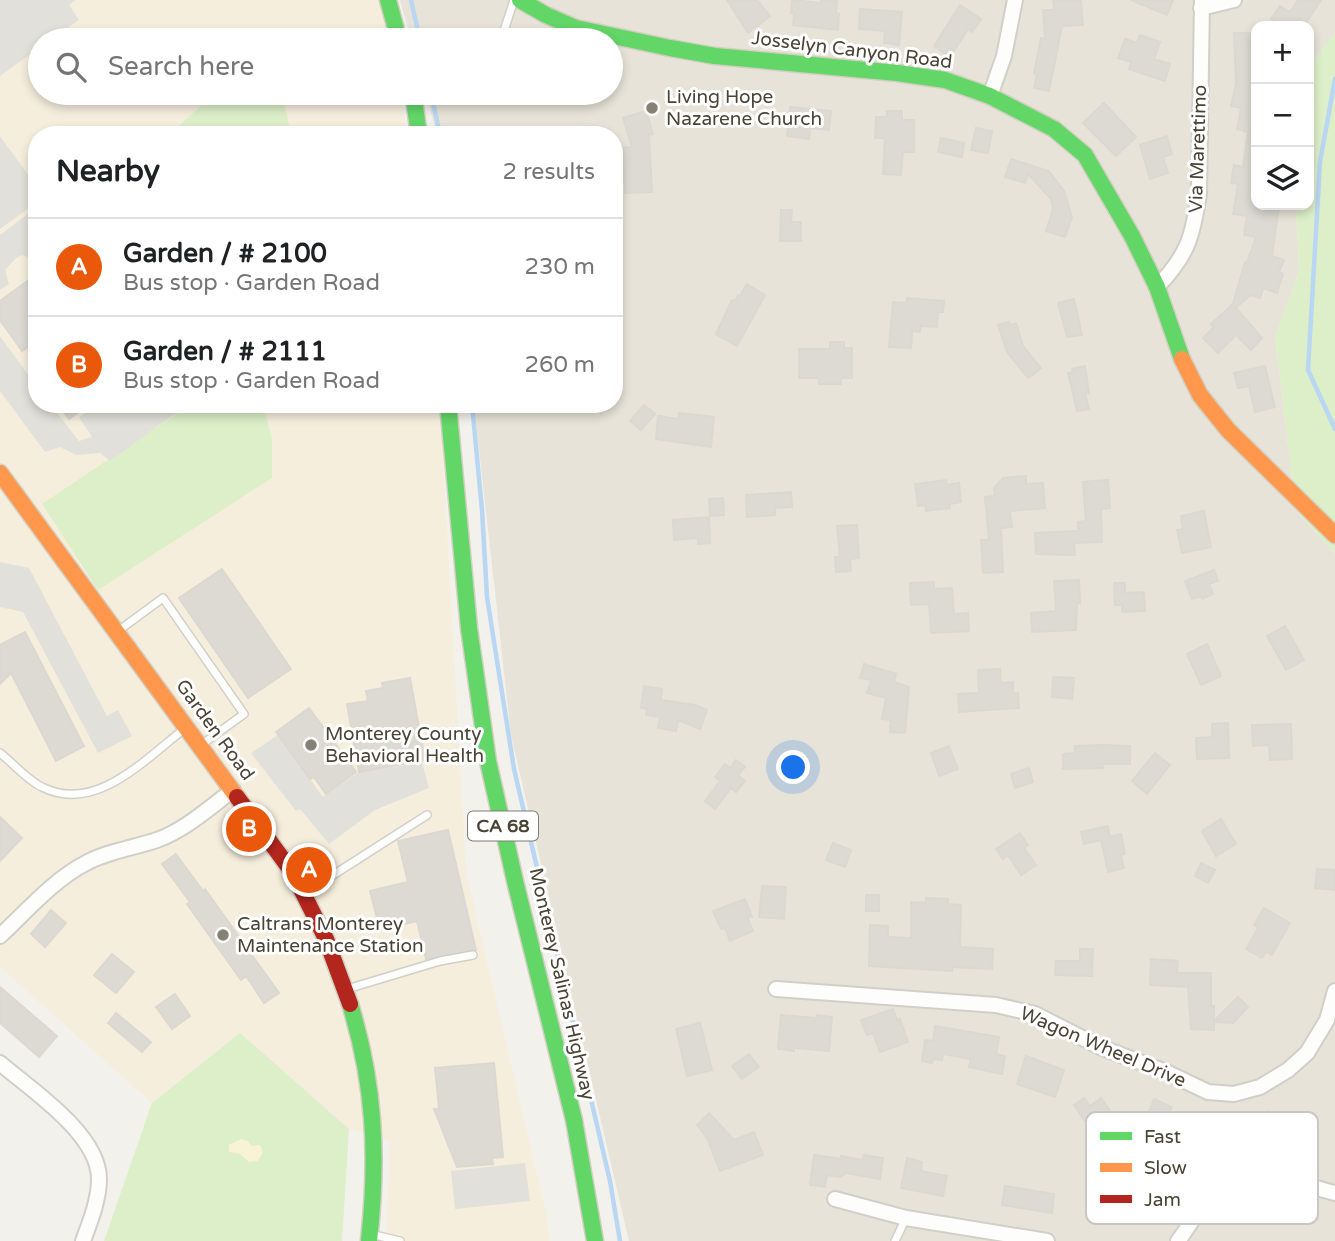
<!DOCTYPE html>
<meta charset="utf-8">
<style>
:root{--surface:#fff;--page:#f6f6f6;--text:#202124;--muted:#757577;--line:#e0e0e0;--accent:#ea580c}
body{margin:0;font-family:"Varela Round",sans-serif;background:var(--page);color:var(--text)}
.controls{position:absolute;right:21px;top:21px;display:grid;overflow:hidden;border-radius:14px;box-shadow:0 4px 10px #0003}
.controls button{width:63px;height:63px;display:grid;place-items:center;padding:0;border:0;border-bottom:2px solid var(--line);background:var(--surface);color:var(--text);font:35px sans-serif}
.you{position:absolute;left:794px;top:768px;width:24px;height:24px;margin:-18px;border:5px solid #fff;border-radius:50%;background:#1a73e8;box-shadow:0 0 0 10px #1a73e833}
.badge{display:grid;place-items:center;width:46px;height:46px;border-radius:50%;background:var(--accent);color:#fff;font-size:23px;font-weight:700}
.pin{position:absolute;translate:-50% -50%;border:4px solid #fff;box-shadow:0 2px 7px #0006}
.list{margin:0;padding:0;list-style:none}
h2{display:flex;justify-content:space-between;align-items:center;height:91px;margin:0;padding:0 28px;font-size:30px}
h2 small{font-size:23px;font-weight:400;color:var(--muted)}
.list li{display:grid;grid-template-columns:46px 1fr auto;gap:21px;align-items:center;box-sizing:border-box;height:98px;padding:0 28px;border-top:2px solid var(--line)}
.list b{display:block;font-size:26px;white-space:nowrap}
.list p{margin:0;font-size:23px;white-space:nowrap;color:var(--muted)}
.list em{font-size:23px;font-style:normal;color:var(--muted)}
.icon{flex:none;width:38px;height:38px;fill:none;stroke:currentColor;stroke-width:2;stroke-linecap:round;stroke-linejoin:round}
.map{position:relative;flex:none;width:1335px;height:1241px;overflow:hidden}
.search{position:absolute;background:var(--surface);box-shadow:0 4px 10px #0003;left:28px;top:28px;width:595px;height:77px;display:flex;align-items:center;gap:18px;box-sizing:border-box;padding:0 24px;border-radius:38px;color:var(--muted);font-size:26px}
.panel{position:absolute;background:var(--surface);box-shadow:0 4px 10px #0003;left:28px;top:126px;width:595px;height:287px;border-radius:28px}
.map>svg:first-child{display:block}
</style>
<div class="map">
<svg width="1335" height="1241" viewBox="0 0 1335 1241">
<rect width="100%" height="100%" fill="#f2f1eb"/>
<!-- residential -->
<path fill="#e7e3d8" d="M400 0H1335V33L1315 59 1309 81V26H1256V205H1296L1299 272 1275 337 1296 511 1335 554V1241H629L511 735 474 404H614V135H437L426 93H611V40H411Z"/>
<!-- commercial -->
<path fill="#f6eedd" d="M0 0H381L389 40H40V93H400L408 135H37V404H440L466 872 547 1218 549 1241H386L390 1141 349 1129 240 1033 152 1103 0 967Z"/>
<!-- green -->
<path fill="#dcefc9" d="M1335 33V554L1296 511 1275 337 1299 272 1296 205H1309V81L1315 59Z
M215 93H281L292 135H169Z
M191 404H263L272 439V478L98 590 42 504Z
M240 1033 349 1129 342 1241H104L152 1103Z"/>
<!-- sand -->
<path fill="#f8f3d4" d="M241 1139 248 1141 251 1146 260 1145 263 1152 258 1161 249 1162 240 1154 229 1152V1145Z"/>
<!-- parking -->
<path fill="#e1e0da" d="M0 0H75L69 5 79 20 50 40H40V47L0 76Z
M0 136 37 187V202L0 229Z
M37 207V264L34 266 27 257 22 255 15 259 5 270 9 284 0 290V235Z
M0 336 37 387V404H50L79 441 92 437 79 417 101 404H188L110 461 100 453 76 455 60 447 45 452 0 391Z
M0 562 29 568 107 716 118 710 132 736 98 753 23 612 0 607Z
M278 735 323 797 359 772 422 763 429 788 375 810 329 844 300 809 296 811 251 753Z
M525 1163 530 1201 455 1209 451 1171Z"/>
<g fill="none" stroke-linecap="round" stroke-linejoin="round">
<!-- stream -->
<path stroke="#b9d6f3" stroke-width="4.5" d="M411 0 420 40
M1335 79 1320 162 1308 370 1335 429
M431 93 440 135
M472 404 482 510 487 597 514 769 610 1181 620 1241"/>
</g>
<!-- building -->
<path fill="#dcdad3" stroke="#dbd8d1" stroke-width="2" d="M727 0H757L770 16 748 33Z
M792 0 821 3V0H837L836 13 839 14 838 30 793 25 794 13H791Z
M1053 0H1081L1083 25 1062 26 1049 91 1034 88 1037 74 1034 73 1041 38 1045 39 1043 10H1054Z
M1131 0H1173L1167 15Z
M1298 0H1321L1304 26H1282L1271 19 1280 6 1290 12Z
M960 5 981 19 972 32 968 29 950 57 934 46Z
M860 9 902 12 899 45 884 43 885 31 859 29Z
M1234 33H1251V46H1256V205H1279L1272 256 1284 260 1279 272 1283 274 1277 293 1263 288 1260 298 1250 295 1236 308 1262 338 1251 350 1236 335 1218 353 1203 338 1214 327 1211 324 1233 304 1245 262H1247L1256 237 1244 235 1247 216 1233 214 1238 184 1231 183 1234 165 1243 167 1248 132 1237 129 1241 108 1231 106 1236 84Z
M1140 35 1160 42 1154 59 1170 64 1165 81 1129 69 1131 62 1118 58 1125 39 1137 43Z
M1104 103 1136 137 1116 156 1083 123Z
M790 107 831 111 829 130 810 128 809 139 787 136Z
M646 111 653 134 649 135 652 192 625 193 622 148 632 147 623 118Z
M887 111H902V120H914V152H903L901 175 883 174 885 138H875L876 117H887Z
M976 128 992 131 988 153 971 150Z
M1167 136 1172 154 1163 157 1168 173 1150 179 1140 145Z
M941 138 964 143 962 157 938 152Z
M1011 159 1049 171 1064 191 1072 217 1065 237 1046 231 1053 209 1051 199 1028 174 1025 183 1005 177Z
M781 210H792L791 222H801V241H780Z
M37 274V340L22 351 0 320V301Z
M747 284 765 295 737 346 716 334 732 300 735 301 738 295 740 296Z
M907 298 944 301 943 312H938L937 327 921 326 920 332 912 331 911 348 889 347 893 302 906 303Z
M1074 299 1082 335 1067 337 1058 303Z
M1009 322 1010 325 1016 323 1023 346 1041 368 1028 378 1007 352 998 325Z
M830 342H844V348H852V378H841V384H819V378H799V349H830Z
M1085 366 1089 393 1085 394 1089 409 1077 411 1068 373 1073 372 1072 369Z
M1265 366 1275 407 1255 412 1249 386 1238 388 1234 373Z
M58 404H89L69 419Z
M644 405 655 414 641 430 630 421Z
M679 413 714 417 711 447 656 439 658 416 678 419Z
M1026 476V484L1043 483 1045 508 1010 511 1012 527 1001 528 1003 572 983 573 981 540H989L985 497 995 496 994 488 1003 478Z
M946 480 947 485 959 483 961 502 950 504V508L926 511 925 505 918 506 915 484Z
M1108 480 1110 508 1101 509 1102 542 1074 543 1075 555 1036 554 1035 533 1078 531V522L1086 521 1083 482Z
M791 492 792 507 775 508V515L747 517 746 495Z
M723 498 724 515 710 516 709 499Z
M1204 511 1211 547 1182 553 1177 530 1183 529 1181 516Z
M709 517 710 543 698 544V538L674 540 673 520Z
M857 525 859 558 850 559 851 571 836 572 835 557H840L837 526Z
M222 569 291 669 248 698 179 598Z
M1214 570 1218 581 1209 584 1213 594 1202 599 1201 596 1192 599 1185 581Z
M1079 580 1080 603 1077 604 1076 630 1032 632 1031 613 1056 611 1054 581Z
M934 582V589L952 588 954 614 968 613 969 631 931 633 929 604 911 605 910 583Z
M1114 583H1125V593L1144 592 1145 611 1122 612V605H1115Z
M1285 626 1304 660 1286 670 1267 636Z
M25 632 84 746 56 761 11 673 0 684V645Z
M1207 644 1221 676 1201 685 1187 654Z
M864 664 896 674 894 682 909 687 905 733 890 732 891 720 882 719 886 698 867 693 871 680 860 678Z
M1000 669 1001 683 1013 682V693H1018L1019 708 959 712 958 694 979 693 978 670Z
M1053 677 1074 678 1072 699 1052 697Z
M410 678 425 760 359 772 347 704 368 701 366 691 383 688 382 683Z
M644 686 662 689 661 700 695 705 707 710 700 729 678 720 676 731 658 728 660 717 646 715 647 709 641 708Z
M309 708 356 772 326 794 314 777 310 779 276 732Z
M1228 723 1229 758 1197 759 1196 738 1212 737V724Z
M1291 724 1292 759 1270 760 1269 745 1253 746 1252 725Z
M1102 745 1130 746V764H1102L1103 768 1063 769V754L1075 753V746Z
M949 746 958 769 939 776 931 753Z
M1155 753 1170 765 1147 794 1132 781Z
M736 760 745 767 738 775 745 781 736 792 731 788 715 809 705 801 720 781 715 777 725 764 730 768Z
M1029 768 1033 782 1015 788 1011 774Z
M0 817 22 838 0 861Z
M1221 819 1236 844 1216 856 1202 831Z
M1108 826 1110 837 1121 834 1125 854 1121 855 1124 868 1108 872 1101 840 1084 844 1081 832Z
M448 830 476 950 426 959 417 921 380 930 370 891 408 882 398 841Z
M1020 833 1028 845 1024 848 1036 865 1021 875 1008 855 1003 859 996 849Z
M833 843 851 850 845 867 826 860Z
M176 854 203 891 205 889 279 993 264 1003 246 976 241 980 187 904 190 902 162 864Z
M1201 863 1215 870 1208 883 1195 876Z
M1317 869 1335 870V890L1315 888Z
M762 886 786 887 784 919 759 917Z
M866 895H879V911H866Z
M926 898 948 899V904L961 905 960 947 993 949 992 969 952 967V971L869 966 870 925 888 926V937L911 938V902L925 903Z
M745 899 752 917 747 916 753 931 730 941 725 928 721 929 713 911Z
M1264 908 1290 923 1272 955 1266 952 1262 958 1246 949 1258 928 1254 925Z
M51 910 66 923 45 947 31 934Z
M1080 949H1093L1092 976 1055 975 1056 961H1080Z
M112 954 134 972 116 993 94 975Z
M1151 959 1178 961 1177 973H1211V1006H1214V1021L1238 997 1248 1007 1233 1023 1214 1022V1030L1191 1029 1188 987 1150 985Z
M0 987 57 1036 39 1057 0 1023Z
M175 994 190 1016 172 1029 156 1007Z
M893 1009 897 1020 900 1019 908 1042 880 1052 873 1033 867 1035 861 1020Z
M116 1013 151 1042 142 1052 108 1023Z
M781 1015 817 1018V1015L832 1017 829 1051 794 1048V1051L778 1049Z
M700 1023 712 1070 687 1076 676 1029Z
M935 1026 999 1037 996 1054 1005 1056 1002 1074 969 1067 971 1059 943 1054 942 1060 933 1059 932 1063 922 1061 925 1040 933 1041Z
M749 1054 759 1067 742 1079 732 1066Z
M1026 1056 1064 1070 1055 1097 1017 1084Z
M494 1063 503 1157 492 1158 493 1164 457 1167 434 1109H439L435 1068Z
M1084 1098 1090 1106 1101 1098 1117 1121 1098 1134 1091 1122 1087 1124 1074 1105Z
M1154 1099 1172 1107 1167 1118 1178 1122 1176 1125 1190 1131 1183 1147 1142 1130Z
M1268 1111 1292 1127 1282 1143 1263 1130 1256 1140 1226 1139 1227 1117 1263 1119Z
M709 1113 734 1140 754 1132 763 1155 720 1171 707 1138 697 1125Z
M814 1155 841 1159V1156L863 1160V1155L883 1158 880 1179 846 1173 840 1177 827 1175 825 1187 810 1185Z
M907 1158 922 1162 921 1171 947 1176 943 1196 901 1188Z
M1005 1186 1054 1194 1052 1213 1002 1205Z"/>
<g fill="none" stroke-linecap="round" stroke-linejoin="round">
<!-- lane casing -->
<g stroke="#d0cfc8" stroke-width="10">
<path id="lane" d="M501 40 514 0
M118 631 163 598 244 714 201 745
M0 753C13 763 27 780 42 787 95 814 144 760 183 730
M305 893 427 815
M347 989 440 961 473 955
M370 1234 400 1241
M895 1241 906 1218"/>
</g>
<!-- street casing -->
<g stroke="#d0cfc8" stroke-width="18">
<path id="street" d="M1201 8 1234 0
M990 96 1004 56 1015 0
M1157 287C1188 255 1193 236 1199 193L1202 0
M0 936C26 912 53 880 86 863 108 851 133 848 157 840 185 830 209 808 233 790
M776 989 996 1005 1035 1014 1100 1047 1166 1072 1208 1092 1234 1094 1260 1087 1288 1070 1307 1053 1327 1020 1335 991
M0 1063C31 1090 99 1134 99 1179 99 1200 90 1222 83 1241
M835 1199 906 1218 1047 1241
M1178 1241C1192 1223 1203 1199 1220 1185 1245 1162 1306 1186 1335 1193"/>
</g>
<!-- fast casing -->
<g stroke="#d2cfc1" stroke-width="19">
<path id="fast" d="M388 0 399 40
M520 0 546 15 576 28 670 48 715 56 897 73 945 80 990 96 1054 129 1085 155 1132 236 1157 287 1182 359
M413 93 419 135
M448 404 469 628 488 761 515 881 574 1120 595 1241
M350 1004C375 1085 378 1157 369 1241"/>
</g>
<!-- slow casing -->
<g stroke="#d2cfc1" stroke-width="19">
<path id="slow" d="M1182 359 1200 395 1228 430 1335 535
M0 473 237 797"/>
</g>
<!-- jam casing -->
<g stroke="#d2cfc1" stroke-width="19">
<path id="jam" d="M237 797 293 873 326 939 350 1004"/>
</g>
<!-- lane -->
<use href="#lane" stroke="#fdfdfc" stroke-width="7"/>
<!-- street -->
<use href="#street" stroke="#fdfdfc" stroke-width="14"/>
<!-- fast -->
<use href="#fast" stroke="#63d668" stroke-width="16"/>
<!-- slow -->
<use href="#slow" stroke="#ff974d" stroke-width="16"/>
<!-- jam -->
<use href="#jam" stroke="#b3261e" stroke-width="16"/>
</g>
<!-- markers -->
<g fill="#858175" stroke="#fff" stroke-width="2.5">
<circle cx="652" cy="108" r="7"/>
<circle cx="311" cy="745" r="7"/>
<circle cx="223" cy="935" r="7"/>
</g>
<g text-anchor="middle" dominant-baseline="central" stroke-width="6" stroke-linejoin="round" paint-order="stroke">
<!-- shield labels -->
<rect fill="#fff" stroke="#807c72" stroke-width="2" x="468" y="811.5" width="70" height="29" rx="5"/>
<g font-size="18" font-weight="bold" fill="#4a4436">
<text x="503" y="826">CA 68</text>
</g>
<!-- street labels -->
<g font-size="19" fill="#4a4436" stroke="#fff">
<text transform="translate(852 50) rotate(7)">Josselyn Canyon Road</text>
<text transform="translate(1198 149) rotate(-88)">Via Marettimo</text>
<text transform="translate(215 730) rotate(54)">Garden Road</text>
<text transform="translate(562 984) rotate(77)">Monterey Salinas Highway</text>
<text transform="translate(1103 1047) rotate(23)">Wagon Wheel Drive</text>
</g>
<!-- poi labels -->
<g font-size="19" fill="#4a4436" stroke="#fff" text-anchor="start">
<text x="666" y="97">Living Hope<tspan x="666" dy="22">Nazarene Church</tspan></text>
<text x="325" y="734">Monterey County<tspan x="325" dy="22">Behavioral Health</tspan></text>
<text x="237" y="924">Caltrans Monterey<tspan x="237" dy="22">Maintenance Station</tspan></text>
</g>
</g>
<!-- legend -->
<rect x="1086" y="1112" width="232" height="112" rx="10" fill="#fff" stroke="#c9c7c3" stroke-width="2"/>
<rect x="1100" y="1132" width="32" height="8" fill="#63d668"/>
<rect x="1100" y="1163" width="32" height="9" fill="#ff974d"/>
<rect x="1100" y="1195" width="32" height="8" fill="#b3261e"/>
<g font-size="19" fill="#4a4436">
<text x="1144" y="1143">Fast</text>
<text x="1144" y="1174">Slow</text>
<text x="1144" y="1206">Jam</text>
</g>
</svg>
<div class="controls">
<button>+</button>
<button>−</button>
<button><svg class="icon" aria-label="layers" viewBox="0 0 24 24"><path d="M12 4l9 5-9 5-9-5zM3 14l9 5 9-5"/></svg></button>
</div>
<div class="you"></div>
<div class="pin badge" style="left:309px;top:870px">A</div>
<div class="pin badge" style="left:249px;top:829px">B</div>
<div class="search"><svg class="icon" aria-label="search" viewBox="0 0 24 24"><circle cx="10" cy="10" r="6"/><path d="M15 15l6 6"/></svg>Search here</div>
<section class="panel">
<h2>Nearby<small>2 results</small></h2>
<ul class="list">
<li><span class="badge">A</span><div><b>Garden / # 2100</b><p>Bus stop · Garden Road</p></div><em>230 m</em></li>
<li><span class="badge">B</span><div><b>Garden / # 2111</b><p>Bus stop · Garden Road</p></div><em>260 m</em></li>
</ul>
</section>
</div>
